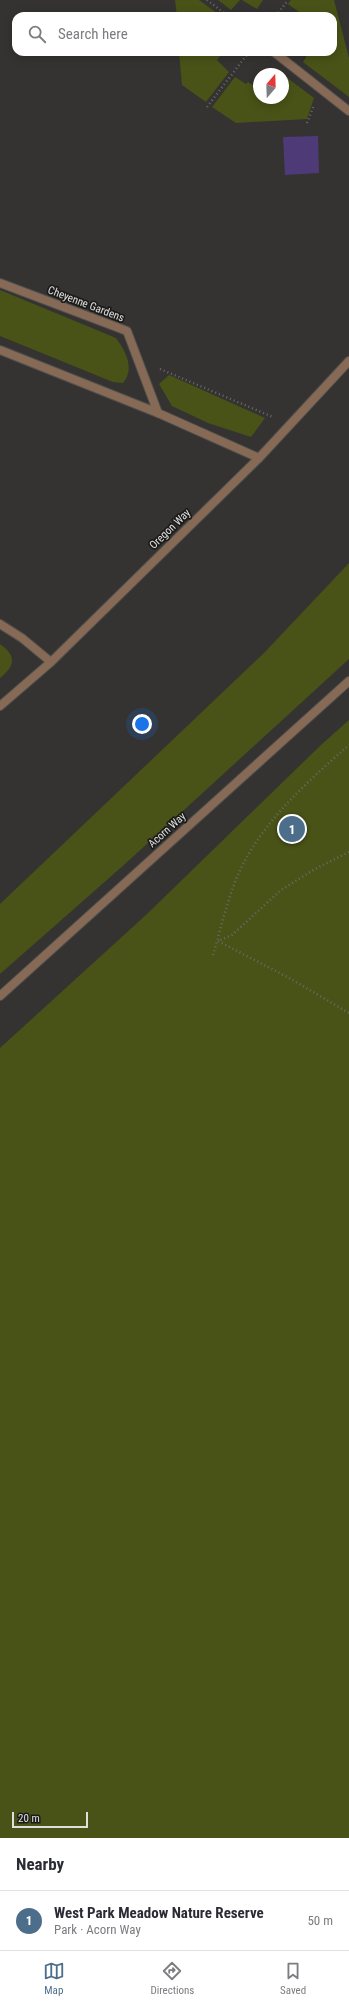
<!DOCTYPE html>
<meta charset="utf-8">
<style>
:root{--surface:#fff;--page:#f2f2f3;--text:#2b2b33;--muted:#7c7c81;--line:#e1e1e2;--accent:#4c6e8b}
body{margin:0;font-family:"Roboto Condensed",sans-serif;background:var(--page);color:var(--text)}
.compass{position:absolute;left:253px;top:68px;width:36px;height:36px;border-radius:50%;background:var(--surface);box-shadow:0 2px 10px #0003;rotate:19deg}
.scale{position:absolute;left:12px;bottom:10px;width:76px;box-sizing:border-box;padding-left:4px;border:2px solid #e0dfde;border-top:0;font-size:11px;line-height:14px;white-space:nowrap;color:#e0dfde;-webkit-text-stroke:3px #1b1b1a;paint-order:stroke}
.you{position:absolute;left:142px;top:724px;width:14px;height:14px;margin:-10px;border:3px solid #fff;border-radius:50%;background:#1a73e8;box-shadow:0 0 0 6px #1a73e833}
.badge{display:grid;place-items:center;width:26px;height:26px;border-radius:50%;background:var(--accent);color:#fff;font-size:13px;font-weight:700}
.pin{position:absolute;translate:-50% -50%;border:2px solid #fff;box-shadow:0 1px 4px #0006}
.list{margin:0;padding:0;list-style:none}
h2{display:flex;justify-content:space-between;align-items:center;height:52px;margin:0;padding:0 16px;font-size:17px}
h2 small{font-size:13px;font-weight:400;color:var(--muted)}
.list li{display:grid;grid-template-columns:26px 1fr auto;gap:12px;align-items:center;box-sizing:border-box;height:60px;padding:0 16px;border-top:1px solid var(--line)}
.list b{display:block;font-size:15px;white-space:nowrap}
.list p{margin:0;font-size:13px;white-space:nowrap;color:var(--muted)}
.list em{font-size:13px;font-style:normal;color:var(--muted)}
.icon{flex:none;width:22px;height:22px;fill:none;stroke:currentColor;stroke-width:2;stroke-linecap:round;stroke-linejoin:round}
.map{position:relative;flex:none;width:349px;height:1838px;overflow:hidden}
.search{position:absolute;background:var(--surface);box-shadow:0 2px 10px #0003;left:12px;right:12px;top:12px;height:44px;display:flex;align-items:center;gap:10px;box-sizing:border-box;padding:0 14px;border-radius:12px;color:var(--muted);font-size:15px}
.sheet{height:112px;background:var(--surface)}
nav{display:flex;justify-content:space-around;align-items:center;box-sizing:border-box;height:56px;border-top:1px solid var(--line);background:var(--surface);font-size:11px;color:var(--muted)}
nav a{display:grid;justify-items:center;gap:2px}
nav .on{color:var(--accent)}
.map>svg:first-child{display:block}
</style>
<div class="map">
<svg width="349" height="1838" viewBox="0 0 349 1838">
<rect width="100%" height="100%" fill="#343331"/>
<!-- green -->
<path fill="#495317" d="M175 0H199L221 16H177Z
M218 0H240L231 10Z
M242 0H263L257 9Z
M291 0H334L349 58V97L303 62 309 52H333V16H301L302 14 288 4Z
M179 52H223L217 60 229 72 206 102 182 85Z
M235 77 246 84 248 82 257 88 259 85V98H283V81L286 77 314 98 307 119 236 123 212 107Z
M0 290 116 338C126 352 135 368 123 383L113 382 0 336Z
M169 375 265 418 251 437 208 423 172 406 159 384Z
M349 563V659L125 864 0 974V904L264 653Z
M0 644C17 656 15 666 0 678Z
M349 720V1838H0V1048L147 914 322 744Z"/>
<!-- building -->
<path fill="#4f3a78" d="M318 136 319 173 285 175 283 137Z"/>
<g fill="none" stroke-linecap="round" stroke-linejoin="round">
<!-- minor casing -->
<g stroke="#504f4d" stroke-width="10">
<path id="minor" d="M274 52 349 111
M0 283 127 331 158 413
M0 350 158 413 259 458
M0 624 22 638 51 662
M0 706 51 662 259 458 349 361"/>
</g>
<!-- tertiary casing -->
<g stroke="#504f4d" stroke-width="10">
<path id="tertiary" d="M0 996 349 681"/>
</g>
<!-- path -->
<path stroke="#6a6967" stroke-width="2.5" stroke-dasharray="1 3" stroke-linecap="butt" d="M207 0 228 16
M276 16 288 0
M207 107 249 52
M307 123 314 105
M160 369 273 417
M349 852 315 869 281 890 232 935 218 941 291 979 349 1013
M213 955C220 931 226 906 235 882 257 826 305 784 349 745"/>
<!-- minor -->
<use href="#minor" stroke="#866a56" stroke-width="8"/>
<!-- tertiary -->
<use href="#tertiary" stroke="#866a56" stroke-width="8"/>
</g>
<g text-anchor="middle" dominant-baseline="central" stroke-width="3.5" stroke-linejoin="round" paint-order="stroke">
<!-- street labels -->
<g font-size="11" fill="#e0dfde" stroke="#1b1b1a">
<text transform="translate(86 304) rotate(21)">Cheyenne Gardens</text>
<text transform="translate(170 529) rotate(-44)">Oregon Way</text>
<text transform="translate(167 830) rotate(-42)">Acorn Way</text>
</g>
</g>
</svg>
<svg class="compass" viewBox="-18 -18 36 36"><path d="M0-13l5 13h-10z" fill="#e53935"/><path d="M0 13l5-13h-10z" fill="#7c7c81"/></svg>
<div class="scale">20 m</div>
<div class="you"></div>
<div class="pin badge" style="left:292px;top:829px">1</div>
<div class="search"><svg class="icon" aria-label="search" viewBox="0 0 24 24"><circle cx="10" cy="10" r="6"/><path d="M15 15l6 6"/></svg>Search here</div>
</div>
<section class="sheet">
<h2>Nearby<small></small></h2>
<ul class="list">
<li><span class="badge">1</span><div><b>West Park Meadow Nature Reserve</b><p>Park · Acorn Way</p></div><em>50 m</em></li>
</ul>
</section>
<nav>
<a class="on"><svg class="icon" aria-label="map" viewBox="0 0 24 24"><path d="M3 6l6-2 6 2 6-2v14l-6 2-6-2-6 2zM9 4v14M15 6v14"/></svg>Map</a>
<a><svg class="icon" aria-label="directions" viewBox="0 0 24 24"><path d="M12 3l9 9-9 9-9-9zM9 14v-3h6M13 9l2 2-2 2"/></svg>Directions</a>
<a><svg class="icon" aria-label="saved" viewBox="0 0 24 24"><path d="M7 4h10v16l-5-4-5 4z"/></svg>Saved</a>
</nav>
